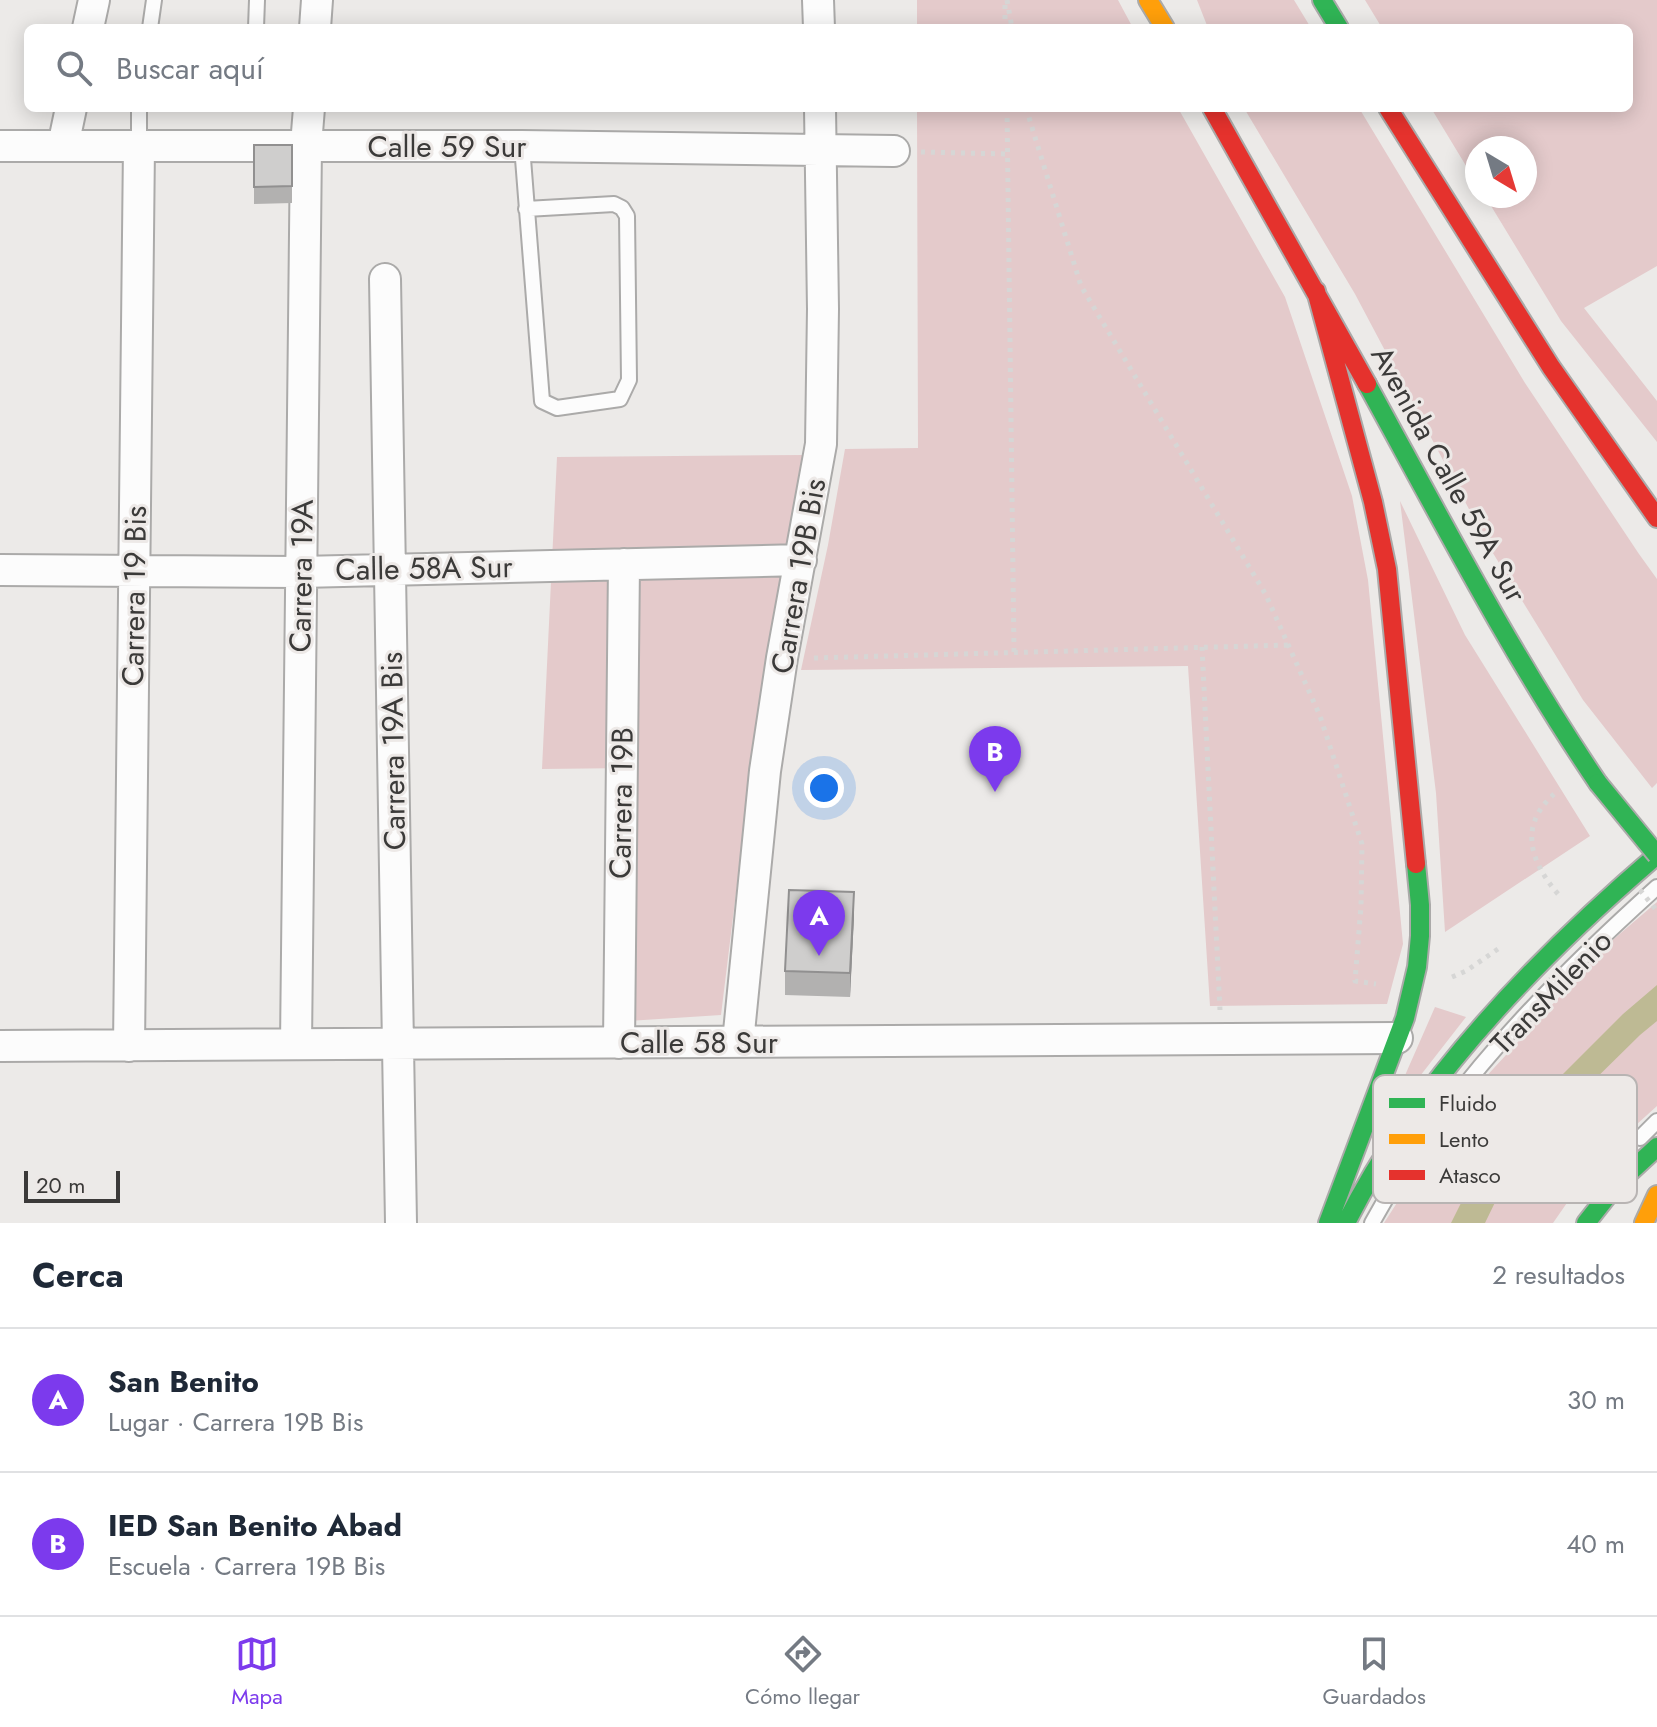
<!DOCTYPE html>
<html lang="es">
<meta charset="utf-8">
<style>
:root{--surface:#fff;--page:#f6f6f7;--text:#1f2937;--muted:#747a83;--line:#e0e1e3;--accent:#7c3aed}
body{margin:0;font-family:Jost,sans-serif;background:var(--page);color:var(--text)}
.compass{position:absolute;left:1465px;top:136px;width:72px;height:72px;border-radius:50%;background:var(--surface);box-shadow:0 4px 20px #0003;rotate:142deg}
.scale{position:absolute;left:24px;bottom:20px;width:96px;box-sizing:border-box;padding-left:8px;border:4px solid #3b3a39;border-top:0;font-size:22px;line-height:28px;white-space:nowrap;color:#3b3a39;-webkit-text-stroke:6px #ede9e7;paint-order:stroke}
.you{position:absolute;left:824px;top:788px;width:28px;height:28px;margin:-20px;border:6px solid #fff;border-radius:50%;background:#1a73e8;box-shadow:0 0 0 12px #1a73e833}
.badge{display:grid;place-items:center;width:52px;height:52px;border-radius:50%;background:var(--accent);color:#fff;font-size:26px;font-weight:700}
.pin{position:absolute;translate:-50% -66px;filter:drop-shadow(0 2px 4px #0008)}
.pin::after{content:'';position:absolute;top:42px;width:28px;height:24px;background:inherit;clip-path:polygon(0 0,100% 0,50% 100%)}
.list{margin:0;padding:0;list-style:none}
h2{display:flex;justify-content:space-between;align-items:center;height:104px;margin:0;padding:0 32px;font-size:34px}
h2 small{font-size:26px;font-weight:400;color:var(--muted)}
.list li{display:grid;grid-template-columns:52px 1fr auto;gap:24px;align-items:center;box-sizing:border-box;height:144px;padding:0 32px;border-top:2px solid var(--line)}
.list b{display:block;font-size:30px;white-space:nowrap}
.list p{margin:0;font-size:26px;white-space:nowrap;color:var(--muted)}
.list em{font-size:26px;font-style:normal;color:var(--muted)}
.icon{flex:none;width:44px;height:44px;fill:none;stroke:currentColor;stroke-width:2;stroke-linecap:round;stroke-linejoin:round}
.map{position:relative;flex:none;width:1657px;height:1223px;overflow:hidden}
.search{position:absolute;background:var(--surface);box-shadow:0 4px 20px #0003;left:24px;right:24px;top:24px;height:88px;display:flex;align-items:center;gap:20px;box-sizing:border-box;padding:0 28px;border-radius:12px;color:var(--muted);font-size:30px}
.sheet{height:392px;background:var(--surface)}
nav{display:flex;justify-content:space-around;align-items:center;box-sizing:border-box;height:112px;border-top:2px solid var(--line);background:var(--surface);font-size:22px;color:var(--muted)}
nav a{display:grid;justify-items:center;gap:4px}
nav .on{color:var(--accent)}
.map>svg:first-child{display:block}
</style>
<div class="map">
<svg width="1657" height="1223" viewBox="0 0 1657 1223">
<rect width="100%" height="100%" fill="#eceae8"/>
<!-- green -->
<path fill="#e4cacb" d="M917 0H1118L1133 28H917Z
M1197 0H1294L1311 28H1208Z
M1365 0H1657V266L1584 308 1657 401V442L1561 321 1485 196H1525V148H1477V184L1431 108H1629V28H1382Z
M917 108H1178L1285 297 1352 496 1368 580 1403 944 1387 1004 1210 1006 1188 666 801 670 828 545 845 449 918 448Z
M1244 108H1359L1525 383 1639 554 1657 579V783L1652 788 1583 700 1488 545 1355 294Z
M805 455 754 746 721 1015 628 1021 630 768 542 769 557 457Z
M1400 501 1465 635 1590 836 1445 932 1436 793Z
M1657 902V1106L1626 1134 1585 1177 1553 1223H1384L1459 1106 1608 944Z
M1435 1007 1466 1017 1385 1121Z"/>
<!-- water -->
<path fill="#beba94" d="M1657 985V1021L1640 1035 1575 1099 1502 1188 1485 1223H1451L1477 1171 1555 1082 1623 1014Z"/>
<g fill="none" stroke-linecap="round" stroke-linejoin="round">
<!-- lane casing -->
<g stroke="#abaaa9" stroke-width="18">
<path id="lane" d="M150 28 154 0
M256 28 257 0
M139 108V146
M522 146 542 401 557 408 620 399 629 380 627 216 622 208 614 204 526 209
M1640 1138 1657 1121
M1372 1223C1443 1093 1547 986 1657 887"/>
</g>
<!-- street casing -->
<g stroke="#abaaa9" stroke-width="34">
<path id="street" d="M818 0 819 28
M88 28 94 0
M315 28 317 0
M0 146H522L894 151
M63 146 71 108
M385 279 401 1223
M0 570 301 572 801 560
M738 1042 765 771 782 658 821 444 823 309 820 108
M619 1043 624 564
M296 1044 306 145 309 108
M0 1046 1397 1038
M129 1046 139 146"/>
</g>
<!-- fast casing -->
<g stroke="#abaaa9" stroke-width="22">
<path id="fast" d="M1322 0 1339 28
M1367 384C1441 519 1512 656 1598 783
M1328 1223 1405 1018 1417 967 1420 936V905L1416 864
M1346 1223C1416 1083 1539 956 1657 855
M1586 1223 1616 1185 1657 1147"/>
</g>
<!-- slow casing -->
<g stroke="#abaaa9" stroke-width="22">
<path id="slow" d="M1148 0 1165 28
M1644 1223 1657 1195"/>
</g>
<!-- jam casing -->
<g stroke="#abaaa9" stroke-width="22">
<path id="jam" d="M1212 108 1367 384
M1388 108 1551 367 1657 518
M1316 291 1373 502 1387 569 1416 864"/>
</g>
<!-- path -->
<path stroke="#d6d6d5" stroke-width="5" stroke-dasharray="4 6" stroke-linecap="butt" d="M1007 0 1012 28
M1005 5V28
M1007 108 1014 652
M1026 108 1081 286 1266 595 1320 716 1362 844 1361 906 1355 981 1376 984
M921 152 1008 154
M1202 647 1220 1010
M814 658 1289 645
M1558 894C1528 859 1518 822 1559 790
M1452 977 1466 971 1498 949"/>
<!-- lane -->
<use href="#lane" stroke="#fcfcfc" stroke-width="14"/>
<!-- street -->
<use href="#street" stroke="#fcfcfc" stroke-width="30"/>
<!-- fast -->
<use href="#fast" stroke="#30b455" stroke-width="18"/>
<!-- slow -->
<use href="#slow" stroke="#ff9f0a" stroke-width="18"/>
<!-- jam -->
<use href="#jam" stroke="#e5322d" stroke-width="18"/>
<!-- fast-bridge casing -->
<g stroke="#abaaa9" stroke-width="22" stroke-linecap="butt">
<path id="fast-bridge" d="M1598 783 1657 855"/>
</g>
<!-- path-bridge -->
<path stroke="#d6d6d5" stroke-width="5" stroke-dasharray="4 6" stroke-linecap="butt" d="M1640 890 1657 911"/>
<!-- fast-bridge -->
<use href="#fast-bridge" stroke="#30b455" stroke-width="18"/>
</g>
<!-- wall -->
<path fill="#b2b1b0" d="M254 145H292V203L254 204Z
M854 916 850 997 785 995V971Z"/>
<!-- shaded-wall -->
<path fill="#919090" d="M854 892V916L850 997V973Z"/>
<!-- building -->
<path fill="#cfcecd" stroke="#919090" stroke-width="2" d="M254 145H292V186L254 187Z
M789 890 854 892 850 973 785 971Z"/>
<g text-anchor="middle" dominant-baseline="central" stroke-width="6" stroke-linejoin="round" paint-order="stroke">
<!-- street labels -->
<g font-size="30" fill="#3b3a39" stroke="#ede9e7">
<text x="447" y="146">Calle 59 Sur</text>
<text transform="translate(1449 474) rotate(61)">Avenida Calle 59A Sur</text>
<text transform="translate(424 568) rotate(-1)">Calle 58A Sur</text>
<text transform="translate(301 576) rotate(-89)">Carrera 19A</text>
<text transform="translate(798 576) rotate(-80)">Carrera 19B Bis</text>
<text transform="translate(134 596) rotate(-89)">Carrera 19 Bis</text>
<text transform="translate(393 751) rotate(-91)">Carrera 19A Bis</text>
<text transform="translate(621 803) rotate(-89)">Carrera 19B</text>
<text transform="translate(1551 992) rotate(-46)">TransMilenio</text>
<text x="699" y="1042">Calle 58 Sur</text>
</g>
</g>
<!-- legend -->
<rect x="1373" y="1075" width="264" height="128" rx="12" fill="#ede9e7" stroke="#b8b4b3" stroke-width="2"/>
<rect x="1389" y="1098" width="36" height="10" fill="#30b455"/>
<rect x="1389" y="1134" width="36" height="10" fill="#ff9f0a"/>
<rect x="1389" y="1170" width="36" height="10" fill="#e5322d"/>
<g font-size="22" fill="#3b3a39">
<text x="1439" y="1111">Fluido</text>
<text x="1439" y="1147">Lento</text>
<text x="1439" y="1183">Atasco</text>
</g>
</svg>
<svg class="compass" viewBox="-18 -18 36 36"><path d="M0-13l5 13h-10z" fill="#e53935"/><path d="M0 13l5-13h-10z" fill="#747a83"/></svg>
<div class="scale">20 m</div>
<div class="you"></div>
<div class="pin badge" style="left:819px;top:956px">A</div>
<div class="pin badge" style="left:995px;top:792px">B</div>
<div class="search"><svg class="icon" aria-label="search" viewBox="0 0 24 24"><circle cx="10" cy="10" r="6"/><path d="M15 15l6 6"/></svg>Buscar aquí</div>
</div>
<section class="sheet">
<h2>Cerca<small>2 resultados</small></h2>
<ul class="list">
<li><span class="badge">A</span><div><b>San Benito</b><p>Lugar · Carrera 19B Bis</p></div><em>30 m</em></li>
<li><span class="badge">B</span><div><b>IED San Benito Abad</b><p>Escuela · Carrera 19B Bis</p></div><em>40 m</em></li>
</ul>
</section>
<nav>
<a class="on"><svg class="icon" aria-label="map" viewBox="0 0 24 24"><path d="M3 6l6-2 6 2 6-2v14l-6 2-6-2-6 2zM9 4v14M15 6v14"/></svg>Mapa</a>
<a><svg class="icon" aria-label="directions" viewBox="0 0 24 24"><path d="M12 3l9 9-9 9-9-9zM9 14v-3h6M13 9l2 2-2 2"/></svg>Cómo llegar</a>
<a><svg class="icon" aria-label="saved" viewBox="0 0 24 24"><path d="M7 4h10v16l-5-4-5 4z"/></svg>Guardados</a>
</nav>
